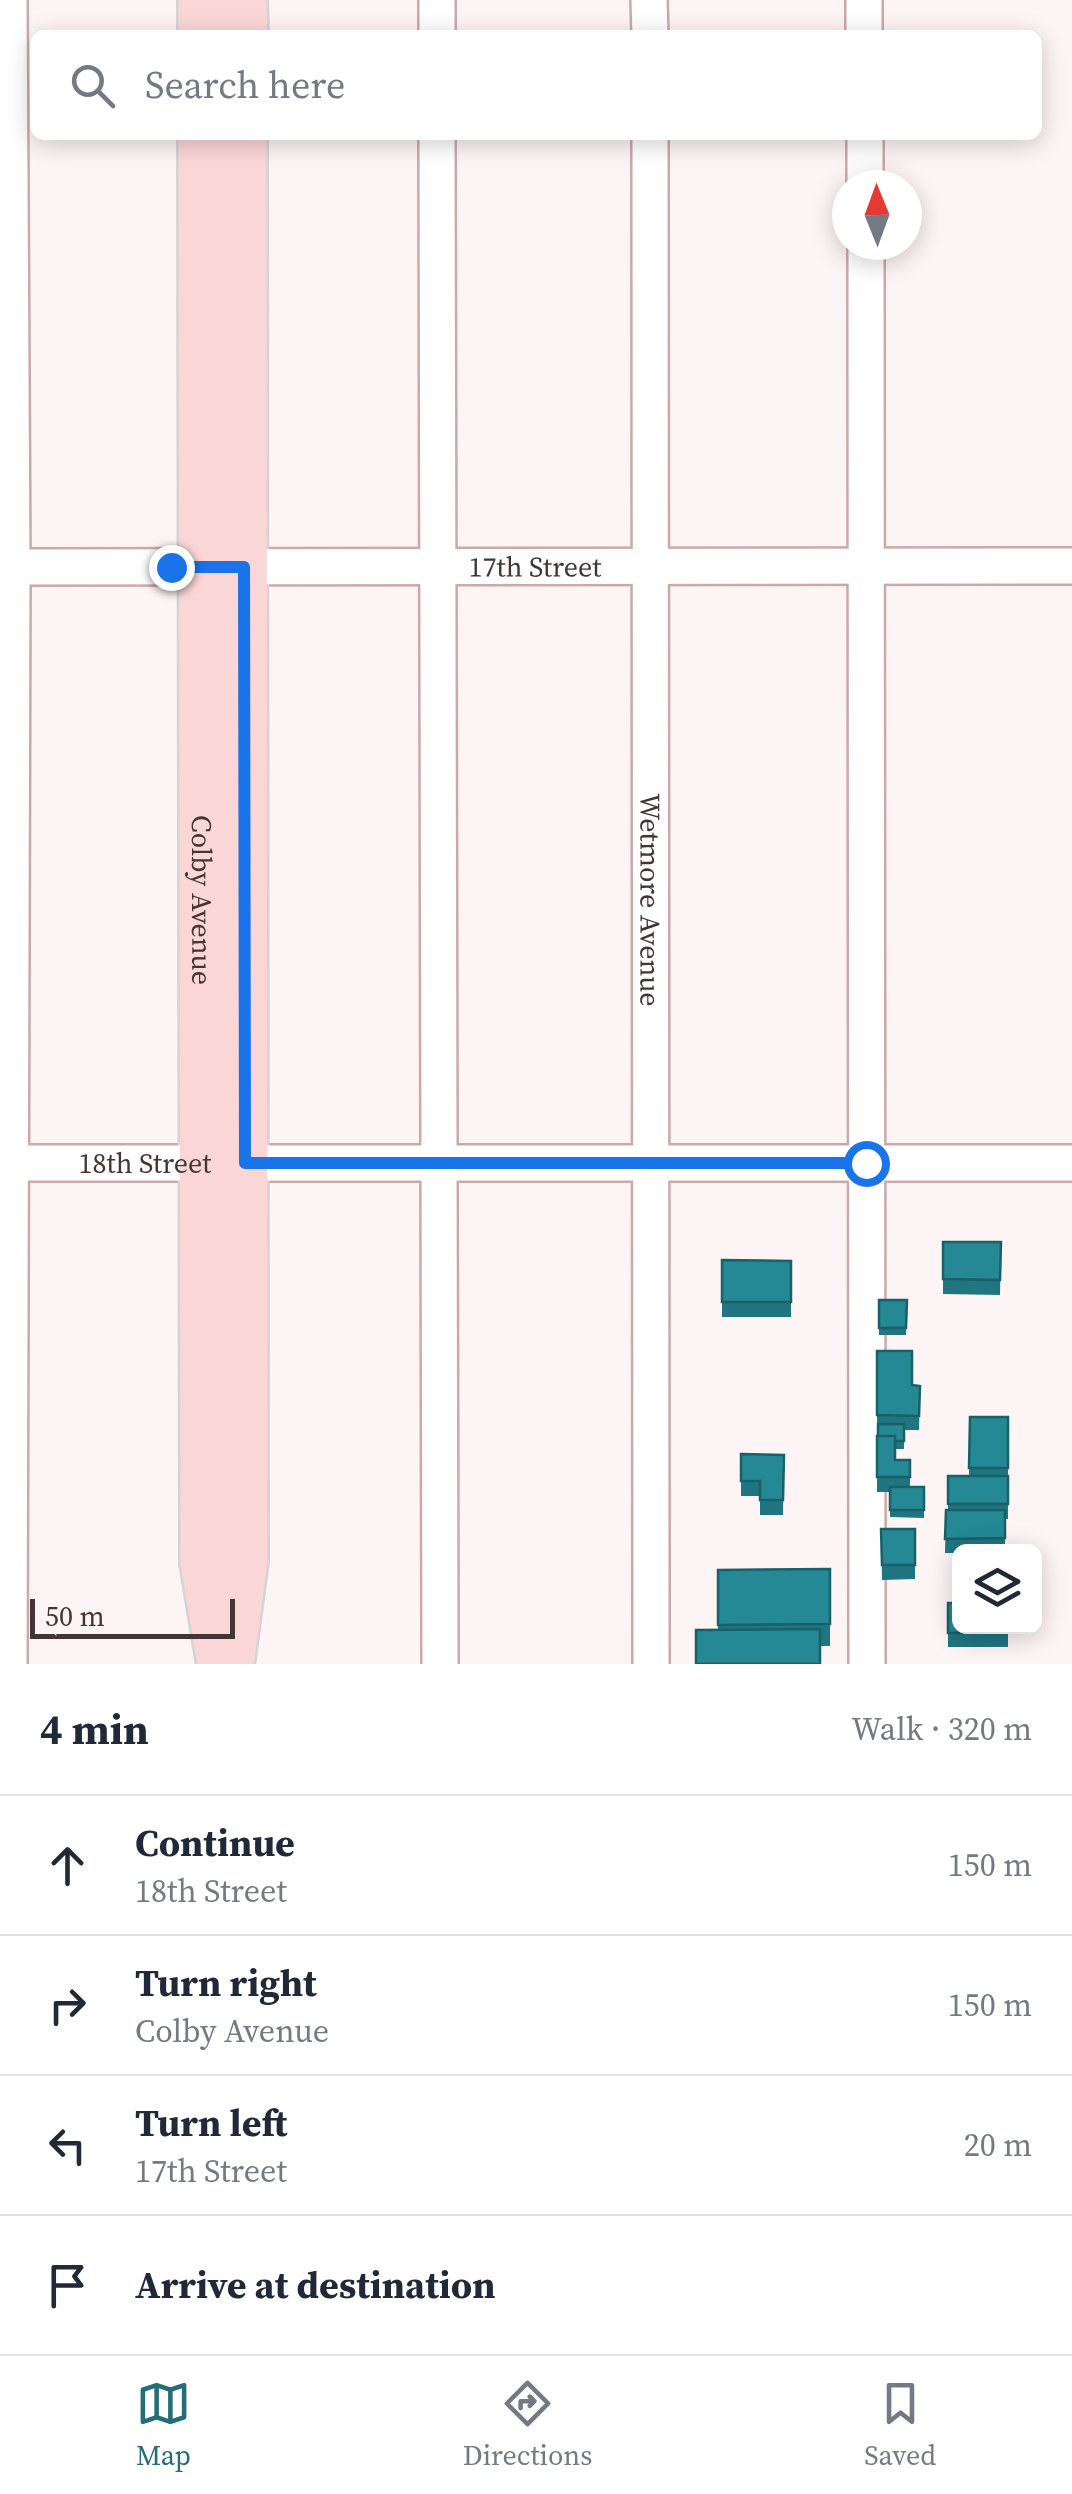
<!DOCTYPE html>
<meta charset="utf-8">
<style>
:root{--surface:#fff;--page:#f6f6f7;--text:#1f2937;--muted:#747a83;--line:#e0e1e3;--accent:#256e77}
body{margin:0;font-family:"Source Serif 4",serif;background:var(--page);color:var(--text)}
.controls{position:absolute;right:30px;bottom:30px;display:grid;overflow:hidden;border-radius:15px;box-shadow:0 5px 25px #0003}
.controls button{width:90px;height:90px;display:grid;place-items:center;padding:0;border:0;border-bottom:2px solid var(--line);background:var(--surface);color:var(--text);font:50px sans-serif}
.compass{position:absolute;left:832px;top:170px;width:90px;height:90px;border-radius:50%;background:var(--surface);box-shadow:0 5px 25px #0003;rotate:359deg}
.scale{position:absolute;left:30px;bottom:25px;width:205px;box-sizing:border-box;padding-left:10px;border:5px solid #443535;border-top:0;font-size:28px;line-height:35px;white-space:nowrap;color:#443535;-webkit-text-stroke:8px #fdf5f5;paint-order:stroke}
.stop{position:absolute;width:30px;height:30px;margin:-22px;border:8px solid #1a73e8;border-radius:50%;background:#fff}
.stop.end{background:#1a73e8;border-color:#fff;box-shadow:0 2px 10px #0008}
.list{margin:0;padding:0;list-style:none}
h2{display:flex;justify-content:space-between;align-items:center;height:130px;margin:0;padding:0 40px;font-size:42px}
h2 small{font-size:32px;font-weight:400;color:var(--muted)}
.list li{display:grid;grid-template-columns:65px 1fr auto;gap:30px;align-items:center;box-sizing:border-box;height:140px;padding:0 40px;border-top:2px solid var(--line)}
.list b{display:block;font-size:38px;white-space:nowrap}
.list p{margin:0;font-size:32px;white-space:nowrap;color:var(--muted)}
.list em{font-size:32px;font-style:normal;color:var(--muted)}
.icon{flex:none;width:55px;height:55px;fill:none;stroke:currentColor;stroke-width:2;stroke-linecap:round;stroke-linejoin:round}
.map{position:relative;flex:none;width:1072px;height:1664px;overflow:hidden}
.search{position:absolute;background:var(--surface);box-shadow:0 5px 25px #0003;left:30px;right:30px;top:30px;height:110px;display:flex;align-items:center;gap:25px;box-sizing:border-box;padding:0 35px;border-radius:15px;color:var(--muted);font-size:38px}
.sheet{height:690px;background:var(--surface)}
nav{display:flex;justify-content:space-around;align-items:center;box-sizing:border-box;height:140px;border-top:2px solid var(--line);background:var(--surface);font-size:28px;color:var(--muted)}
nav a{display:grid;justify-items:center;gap:5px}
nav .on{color:var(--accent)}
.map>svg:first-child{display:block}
</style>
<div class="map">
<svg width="1072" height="1664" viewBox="0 0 1072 1664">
<rect width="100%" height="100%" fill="#fdf5f5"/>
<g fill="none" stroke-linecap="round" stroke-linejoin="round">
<!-- minor casing -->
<g stroke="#cda8a9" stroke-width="40">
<g id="minor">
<path d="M437 0V35"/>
<path d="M649 0 650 35"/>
<path d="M864 0V35"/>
<path d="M437 135 440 1664"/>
<path id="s1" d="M650 135 651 1664"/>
<path d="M865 135V185"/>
<path d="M866 245 867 1664"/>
<path id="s2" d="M0 567 1072 566"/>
<path id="s3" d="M0 1163H1072"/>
<path d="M9 1664 12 567 9 0"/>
</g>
</g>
<!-- major casing -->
<g stroke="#d6d3d3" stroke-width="50">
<g id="major">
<path d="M244 0 245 35"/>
<path d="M201 35V0"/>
<path id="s4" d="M201 135 203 1562 220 1664"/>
<path d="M232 1657 245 1560 244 135"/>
</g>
</g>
<!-- minor -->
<use href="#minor" stroke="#fff" stroke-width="35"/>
<!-- major -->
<use href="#major" stroke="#fbd6d7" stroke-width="45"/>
</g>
<!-- wall -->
<path fill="#1f7680" d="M943 1242H1001L1000 1295 943 1294Z
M722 1260 791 1261V1317H722Z
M879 1300H907L906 1335H879Z
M877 1351 912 1385 920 1386 919 1430H904V1449H895V1460H910V1487H924V1518L890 1517V1492H877Z
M970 1417H1008V1519H1005V1552H960V1553H945L946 1510H948V1476H969Z
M741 1454 784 1455 783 1515H760V1496H741Z
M881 1529H915V1579L882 1580Z
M830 1569V1646H820L718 1629V1570Z
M948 1603 1008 1626V1647H948Z"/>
<!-- building -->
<path fill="#248995" stroke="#196068" stroke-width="2.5" d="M943 1242H1001L1000 1280 943 1279Z
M722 1260 791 1261V1302H722Z
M879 1300H907L906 1328H879Z
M877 1351H912V1385L920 1386 919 1416 877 1415Z
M970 1417H1008V1468H969Z
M878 1424H904V1441H895V1436H878Z
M877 1436H895V1460H910V1477H877Z
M741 1454 784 1455 783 1500H760V1481H741Z
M948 1476H1008V1504H948Z
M890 1487H924V1510H890Z
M946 1510H1005V1538L945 1539Z
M881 1529H915V1565H882Z
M830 1569V1624L718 1625V1570Z
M948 1603H960V1626H1008V1632L948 1633Z
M820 1629V1664H696V1630Z"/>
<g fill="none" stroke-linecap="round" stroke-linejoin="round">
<!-- route -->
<path stroke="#1a73e8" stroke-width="12" d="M171 567H244L245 1163H866"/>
</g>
<g text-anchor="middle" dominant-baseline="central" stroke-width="10" stroke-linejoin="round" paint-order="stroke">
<!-- street labels -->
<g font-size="28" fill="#443535" stroke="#fdf5f5">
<text stroke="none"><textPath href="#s2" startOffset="535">17th Street</textPath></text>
<text stroke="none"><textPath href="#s4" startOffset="765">Colby Avenue</textPath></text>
<text stroke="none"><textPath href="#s1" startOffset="765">Wetmore Avenue</textPath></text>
<text stroke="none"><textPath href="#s3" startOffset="145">18th Street</textPath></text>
</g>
</g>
</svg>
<div class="controls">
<button><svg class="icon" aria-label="layers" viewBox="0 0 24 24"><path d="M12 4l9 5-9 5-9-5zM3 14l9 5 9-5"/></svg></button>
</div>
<svg class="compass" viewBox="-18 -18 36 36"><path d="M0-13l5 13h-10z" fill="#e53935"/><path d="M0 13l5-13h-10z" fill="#747a83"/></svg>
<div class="scale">50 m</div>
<div class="stop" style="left:866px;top:1163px"></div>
<div class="stop end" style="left:171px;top:567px"></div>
<div class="search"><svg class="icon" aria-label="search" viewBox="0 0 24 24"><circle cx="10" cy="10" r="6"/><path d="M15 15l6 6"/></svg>Search here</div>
</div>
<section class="sheet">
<h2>4 min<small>Walk · 320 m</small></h2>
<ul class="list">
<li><svg class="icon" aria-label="ahead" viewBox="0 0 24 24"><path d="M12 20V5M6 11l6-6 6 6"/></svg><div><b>Continue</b><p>18th Street</p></div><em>150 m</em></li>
<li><svg class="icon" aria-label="right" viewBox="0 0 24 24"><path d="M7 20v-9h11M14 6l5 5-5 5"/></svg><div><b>Turn right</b><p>Colby Avenue</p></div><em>150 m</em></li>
<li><svg class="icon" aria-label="left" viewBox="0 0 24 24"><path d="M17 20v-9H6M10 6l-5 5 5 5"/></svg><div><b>Turn left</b><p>17th Street</p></div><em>20 m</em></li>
<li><svg class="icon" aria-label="arrive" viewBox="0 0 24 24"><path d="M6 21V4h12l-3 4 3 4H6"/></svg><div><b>Arrive at destination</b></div></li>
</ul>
</section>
<nav>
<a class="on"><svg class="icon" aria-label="map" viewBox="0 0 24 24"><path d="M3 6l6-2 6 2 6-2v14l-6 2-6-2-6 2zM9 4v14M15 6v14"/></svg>Map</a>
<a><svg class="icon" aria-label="directions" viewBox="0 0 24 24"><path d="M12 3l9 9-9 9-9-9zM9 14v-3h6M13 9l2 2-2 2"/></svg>Directions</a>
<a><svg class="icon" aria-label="saved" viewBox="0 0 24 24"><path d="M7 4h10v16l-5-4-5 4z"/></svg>Saved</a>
</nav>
